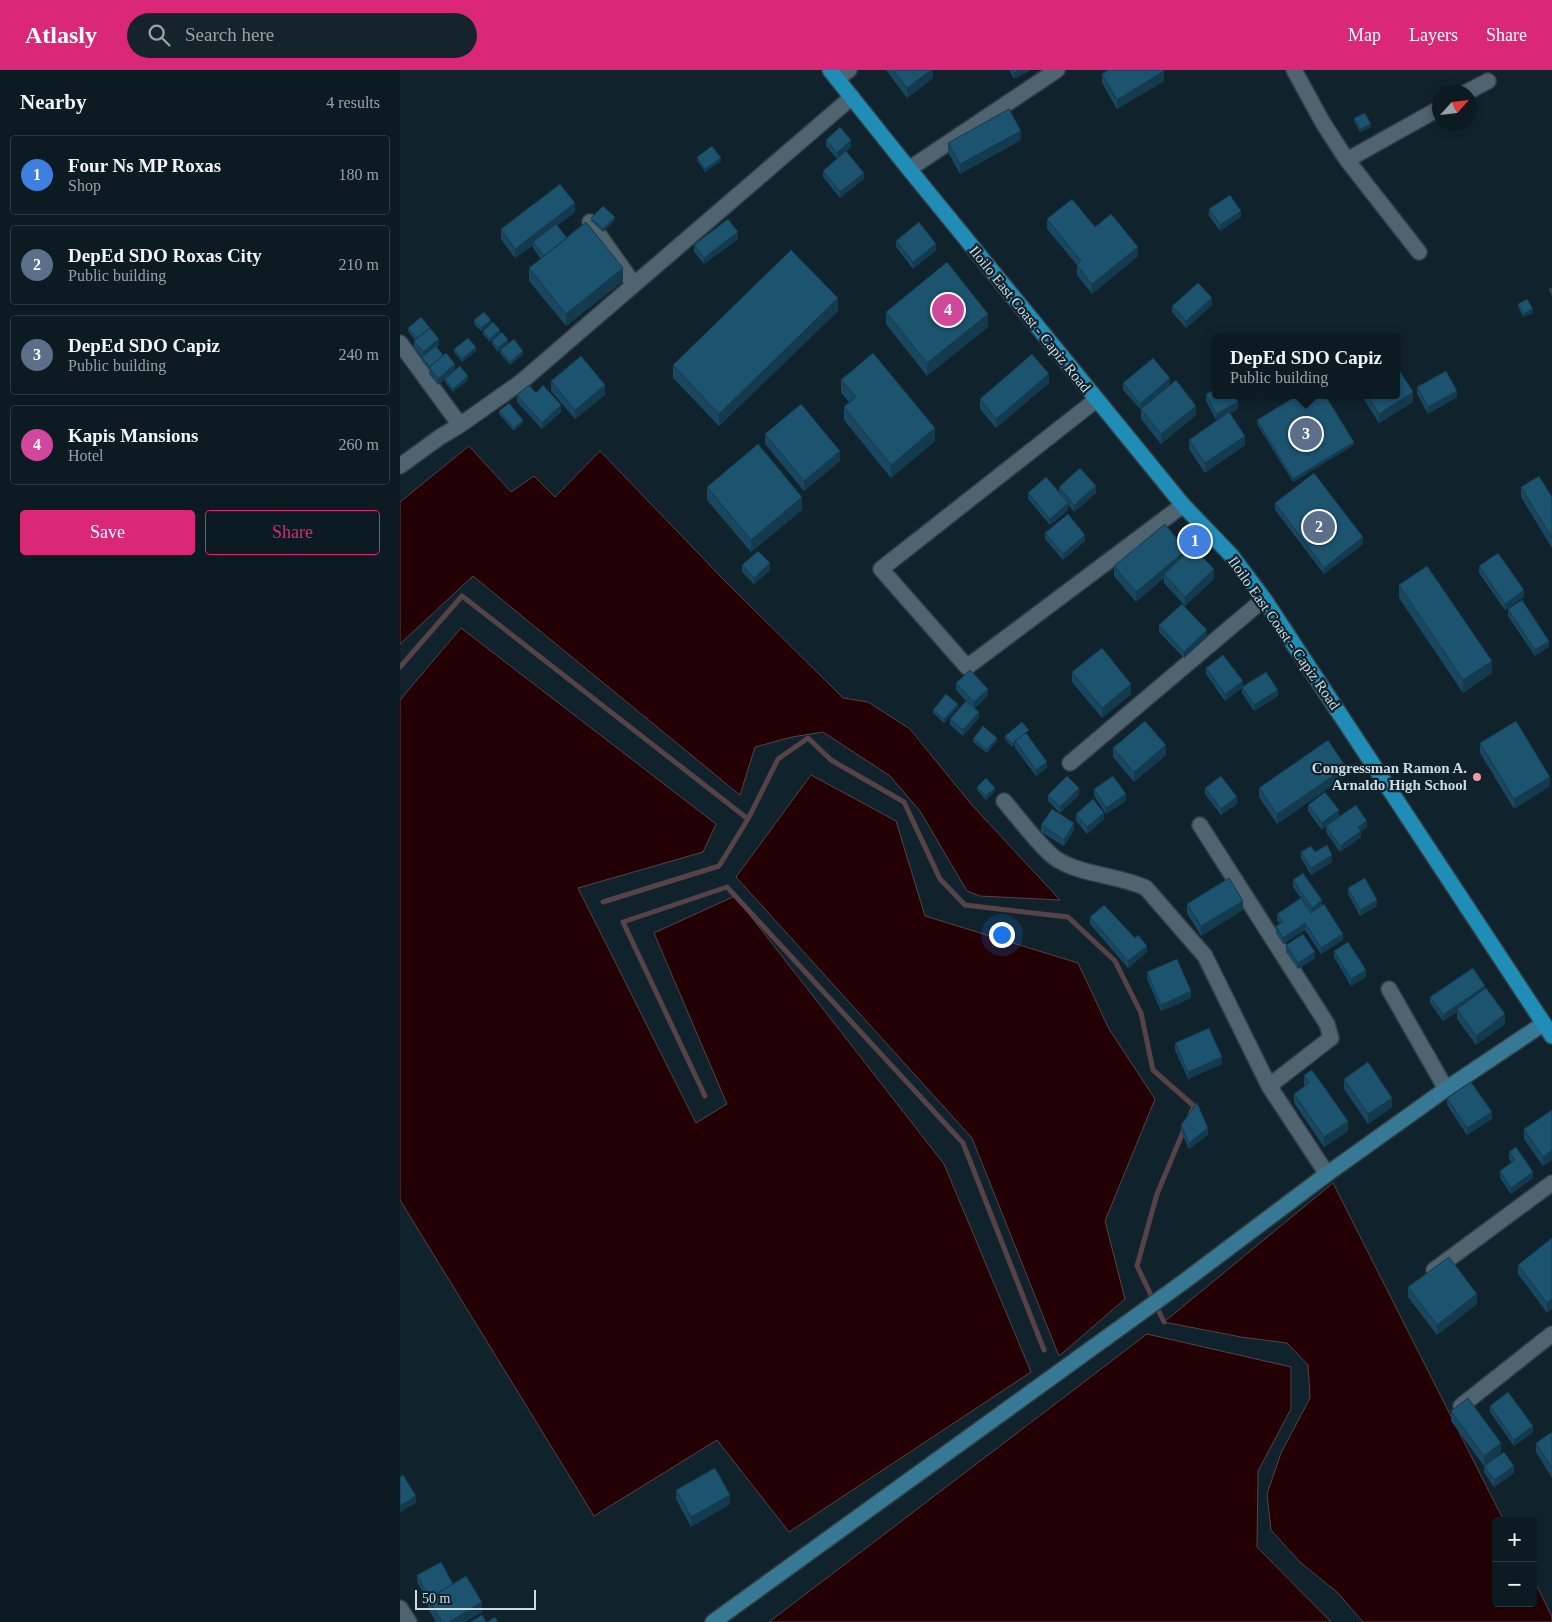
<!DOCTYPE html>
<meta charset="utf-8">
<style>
:root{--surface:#0c1a22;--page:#15232a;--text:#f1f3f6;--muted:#9aa1a5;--line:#2c3840;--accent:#db2777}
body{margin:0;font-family:Georgia,serif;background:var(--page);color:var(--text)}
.controls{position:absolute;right:15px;bottom:15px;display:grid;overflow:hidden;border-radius:5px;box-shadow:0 2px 8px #0003}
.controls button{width:45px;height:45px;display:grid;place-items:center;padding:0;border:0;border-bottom:1px solid var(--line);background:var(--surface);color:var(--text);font:25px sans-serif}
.compass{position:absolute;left:1032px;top:15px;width:45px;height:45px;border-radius:50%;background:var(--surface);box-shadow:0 2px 8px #0003;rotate:63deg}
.scale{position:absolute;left:15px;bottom:12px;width:121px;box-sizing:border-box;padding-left:5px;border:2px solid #cfdbe2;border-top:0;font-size:14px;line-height:18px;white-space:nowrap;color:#cfdbe2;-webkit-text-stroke:4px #10232d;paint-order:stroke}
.you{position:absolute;left:601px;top:864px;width:18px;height:18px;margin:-12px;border:4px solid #fff;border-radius:50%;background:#1a73e8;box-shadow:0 0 0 8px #1a73e833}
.badge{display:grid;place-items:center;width:32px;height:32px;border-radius:50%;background:var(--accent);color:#fff;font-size:16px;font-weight:700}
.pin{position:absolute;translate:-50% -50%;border:2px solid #fff;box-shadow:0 1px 5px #0006}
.popup{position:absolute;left:812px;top:264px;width:188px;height:65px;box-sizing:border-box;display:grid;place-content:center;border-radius:5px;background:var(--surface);filter:drop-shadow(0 1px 4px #0005);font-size:16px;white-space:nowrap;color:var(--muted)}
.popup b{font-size:19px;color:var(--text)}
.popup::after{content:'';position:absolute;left:50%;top:100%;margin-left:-10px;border:10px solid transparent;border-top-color:var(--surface)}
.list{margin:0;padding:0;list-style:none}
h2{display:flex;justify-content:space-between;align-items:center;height:65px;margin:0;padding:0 20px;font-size:21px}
h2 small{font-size:16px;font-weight:400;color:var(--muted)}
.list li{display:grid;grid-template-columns:32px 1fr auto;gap:15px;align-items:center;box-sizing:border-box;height:80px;margin:0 10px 10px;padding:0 10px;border:1px solid var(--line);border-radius:5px}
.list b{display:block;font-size:19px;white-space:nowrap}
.list p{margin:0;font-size:16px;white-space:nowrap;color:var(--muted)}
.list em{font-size:16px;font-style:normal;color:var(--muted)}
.actions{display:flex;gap:10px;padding:15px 20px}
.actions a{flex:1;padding:11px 0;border:1px solid var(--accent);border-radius:5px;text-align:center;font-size:18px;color:var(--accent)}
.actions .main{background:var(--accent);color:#fff}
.icon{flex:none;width:28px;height:28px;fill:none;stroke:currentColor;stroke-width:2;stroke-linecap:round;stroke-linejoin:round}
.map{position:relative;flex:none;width:1152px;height:1552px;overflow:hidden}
header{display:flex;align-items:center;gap:30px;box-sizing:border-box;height:70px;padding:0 25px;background:var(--accent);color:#fff}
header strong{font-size:24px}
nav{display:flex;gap:28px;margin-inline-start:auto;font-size:18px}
.search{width:350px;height:45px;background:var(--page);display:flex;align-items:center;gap:12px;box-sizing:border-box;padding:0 18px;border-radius:28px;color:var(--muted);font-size:19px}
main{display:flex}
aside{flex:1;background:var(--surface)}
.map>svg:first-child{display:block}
</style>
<header>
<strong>Atlasly</strong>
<div class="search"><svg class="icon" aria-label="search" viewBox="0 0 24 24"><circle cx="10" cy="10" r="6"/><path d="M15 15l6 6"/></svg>Search here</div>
<nav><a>Map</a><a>Layers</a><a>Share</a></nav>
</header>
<main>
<aside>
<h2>Nearby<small>4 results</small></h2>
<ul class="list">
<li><span class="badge" style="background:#3f7fe0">1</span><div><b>Four Ns MP Roxas</b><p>Shop</p></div><em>180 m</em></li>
<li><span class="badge" style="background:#5c6f8a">2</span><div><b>DepEd SDO Roxas City</b><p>Public building</p></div><em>210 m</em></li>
<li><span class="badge" style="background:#5c6f8a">3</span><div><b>DepEd SDO Capiz</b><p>Public building</p></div><em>240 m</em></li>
<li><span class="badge" style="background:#d1479c">4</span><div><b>Kapis Mansions</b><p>Hotel</p></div><em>260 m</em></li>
</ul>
<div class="actions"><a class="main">Save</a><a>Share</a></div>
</aside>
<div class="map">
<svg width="1152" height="1552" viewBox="0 0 1152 1552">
<rect width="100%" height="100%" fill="#10232d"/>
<!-- water -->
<path fill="#230004" stroke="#574247" d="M69 376 111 422 134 406 155 427 200 381 324 510 443 628 468 632 510 659 571 734 660 830 580 826 567 821 520 741 490 706 423 662 392 667 355 677 340 725 73 506 0 574V432Z
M61 558 316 754 303 782 178 818 296 1053 327 1034 254 863 335 826 544 1094 631 1302 389 1462 317 1370 194 1446 0 1130V630Z
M411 705 496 751 525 846 678 893 709 959 755 1029 705 1151 725 1229 659 1286 572 1068 336 807Z
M933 1113 1104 1451H1096V1533H1133V1508L1152 1547V1552H963L938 1523 901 1493 871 1460 867 1424 881 1383 910 1328 908 1295 887 1273 841 1267 764 1252Z
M747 1264 891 1297V1339L858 1401 857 1477 931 1552H369Z"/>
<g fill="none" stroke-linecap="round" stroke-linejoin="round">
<!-- stream -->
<path stroke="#574247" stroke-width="5" d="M0 597 62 526 348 749 378 689 408 668 431 690 504 732 540 809 565 835 668 847 715 891 741 943 753 1000 794 1036 790 1045
M203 832 319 796 348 749
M305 1026 223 852 327 817 563 1073 644 1280
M764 1252 737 1196 757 1124 785 1057"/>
<!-- street casing -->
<g stroke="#323e46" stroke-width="18">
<path id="street" d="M894 0 923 53 947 90 1019 182
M437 9 449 0
M1067 22 1088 11
M947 90 1040 38
M509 99 657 0
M190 152 233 213
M0 273 60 355
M696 330 481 499 567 597 783 435
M0 396 40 367 60 355 121 312 452 27
M670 693 864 529
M604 731C617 746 640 777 655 788 679 805 719 805 746 818L805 886 869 1016 927 1104
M800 755 927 954 931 968 869 1016
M989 919 1046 1019
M1034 1200 1152 1113
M1061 1336 1152 1264
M0 1538 9 1552"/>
</g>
<!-- secondary casing -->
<g stroke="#323e46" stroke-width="18">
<path id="secondary" d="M313 1552 782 1213 927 1104 1046 1019 1143 954"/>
</g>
<!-- primary casing -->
<g stroke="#323e46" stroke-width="18">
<path id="primary" d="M430 0 509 99 783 435 831 485 864 529 1152 966"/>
</g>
<!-- street -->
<use href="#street" stroke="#4f6470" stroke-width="15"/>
<!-- secondary -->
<use href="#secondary" stroke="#377894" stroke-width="15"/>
<!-- primary -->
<use href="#primary" stroke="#208db7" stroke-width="15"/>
</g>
<!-- wall -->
<path fill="#18475f" d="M486 0H533V8L507 28Z
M609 0H629V1L614 9Z
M702 4 764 11 717 39 702 13Z
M954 48 971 57 960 62 954 51Z
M426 70 451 77 441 86 464 109 440 128 423 107V101L437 89 426 76Z
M621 70 560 104 548 82V73Z
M297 87 321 91 305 102 297 90Z
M809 139 841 147 820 161 809 146Z
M175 142 157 156 167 168 223 211 166 256 129 211V198L141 189 133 178V175L115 188 101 169V159Z
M191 148 215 150 203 162 191 151Z
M647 149 695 157 738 186 692 224 677 205V195L647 159Z
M338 169 304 194 294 182V175Z
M496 171 536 180 513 199 496 177Z
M1118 234 1133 243 1123 247 1118 237Z
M812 235 786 258 772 242V236Z
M438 241 319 356 273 308V295Z
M486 242 588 257 527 306 486 254Z
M74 250 91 253 81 261 74 254Z
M8 258 39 275 36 277 55 300 68 310 53 322 45 312V309L38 315 29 304V299L22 291V287L14 277V271L15 270 8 261Z
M83 261 100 264 90 272 83 264Z
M92 271 108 273 98 282 92 274Z
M54 279 76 281 62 292 54 282Z
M100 280 123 284 110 295 100 283Z
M441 310 535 371 491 408 444 350V337L449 332 441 323Z
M151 311 205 325 175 349 151 321Z
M649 313 596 358 580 339V329Z
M723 313 770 314 756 327 796 345 761 374 741 349V340L723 320Z
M1017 317 1057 327 1028 344 1017 324Z
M806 324 838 339 830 343 845 375 805 403 789 379V370L822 347 816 350 806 331Z
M117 325 161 342 142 359 117 332Z
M858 325H869L862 330Z
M961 325H996L1013 332 979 353Z
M99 341 123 353 114 361 99 344Z
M857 350 954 375 893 412 857 354Z
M365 364 440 391 404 421 365 374Z
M307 417 402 440 351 482 307 430Z
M659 417 696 423 674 442 668 434V440L650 455 628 429V423L659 422Z
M1121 417 1152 427V478L1121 427Z
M875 433 963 474 924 504 875 440Z
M645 463 685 471 663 490 645 469Z
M786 483 814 509 785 536 764 513V508L736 532 714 506V496Z
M342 495 370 500 354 514 342 502Z
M1079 496 1124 527 1105 540 1079 503Z
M999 515 1092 603 1063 623 999 528Z
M1108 539 1149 577 1135 586 1108 546Z
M759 555 807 567 784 588 759 562Z
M806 598 843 616 878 626 854 641 842 623V618L825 631 806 604Z
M672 602 731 624 702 648 672 612Z
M556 613 588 625 575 638 579 648 563 666 550 655V649L567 632 556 620Z
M558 637 544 653 533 643V640Z
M629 664 627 665 647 698 636 706 615 678V675L612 677 605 669V666Z
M573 669 597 671 587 683 573 672Z
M1080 673 1150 716 1114 739 1080 683Z
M713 678 766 685 734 712 713 687Z
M946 706 877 754 859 727V718Z
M577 717 595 721 586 730 577 720Z
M805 718 837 734 821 745 805 724Z
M694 719 726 731 706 744 694 726Z
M648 725H679L660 743 648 731Z
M908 735 939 747 967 757 961 761V767L940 782 926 762V756L922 760 908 741Z
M676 744 704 749 687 764 676 751Z
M641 755 674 760 664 776 641 762Z
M901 782H915L932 792 911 805 901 788Z
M893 810 922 836 943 870 921 884 905 860 883 874 876 863V856L880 854 877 850V844L901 828 893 817Z
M948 818 977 836 960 846 948 824Z
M787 834 843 840 801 866 787 843Z
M690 847 747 882 728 898 690 854Z
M886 875 915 888 898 899 886 882Z
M934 881 966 907 951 916 934 887Z
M747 902 791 928 761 941 747 909Z
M1085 918 1105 954 1076 975 1057 949V942L1043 951 1030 933V927Z
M775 973 822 994 788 1009 775 980Z
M904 1005 948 1061 924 1077 894 1033V1024L905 1016 904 1015Z
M944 1009 992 1037 968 1054 944 1019Z
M1047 1028 1092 1049 1067 1065 1047 1035Z
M1152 1040V1090L1143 1096 1124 1069V1059Z
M781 1055 808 1065 789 1079 781 1061Z
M1109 1082 1133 1108 1111 1124 1100 1108V1101L1112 1093 1109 1089Z
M1152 1168 1147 1243 1118 1204V1195Z
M1008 1217 1077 1234 1037 1265 1008 1227Z
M1090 1336 1133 1362 1114 1376 1090 1342Z
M1051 1341 1101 1383 1084 1396 1051 1351Z
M1152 1362V1408L1136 1382V1373Z
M1084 1396 1114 1403 1094 1417 1084 1402Z
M276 1420 330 1434 291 1457 276 1429Z
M17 1505 53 1514 82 1542 65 1552H36L28 1539V1532L17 1512Z"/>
<!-- shaded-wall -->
<path fill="#143a4e" d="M531 0H533V8L507 28V18Z
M619 0H629V1L614 9V3Z
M764 1V11L717 39V30Z
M971 54V57L960 62V59Z
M621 61V70L560 104V94Z
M451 70V77L437 89V83Z
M321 88V91L305 102V99Z
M464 103V109L440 128V122Z
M175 133V142L134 174 133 172V175L115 188V179Z
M841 141V147L820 161V155Z
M215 147V150L203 162V159Z
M338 162V169L304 194V188Z
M536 174V180L513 199V192Z
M738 177V186L692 224V214Z
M223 198V211L166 256V244Z
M438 228V241L319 356V344Z
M812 228V235L786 258V251Z
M1133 239V243L1123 247V244Z
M588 244V257L527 306V293Z
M91 250V253L81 261V258Z
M100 260V264L90 272V269Z
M39 269V275L23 288V282Z
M108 270V273L98 282V278Z
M76 277V281L62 292V289Z
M123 281V284L110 295V292Z
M55 294V301L38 315V309Z
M649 304V313L596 358V349Z
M68 306V310L53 322V319Z
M770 308V314L740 340V334Z
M205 315V325L175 349V340Z
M1057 321V327L1028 344V337Z
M1013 322V332L979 353V344Z
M862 325H869L862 330Z
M838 332V339L816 350V344Z
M161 335V342L142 359V353Z
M796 336V345L761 374V364Z
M123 350V353L114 361V358Z
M535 358V371L491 408V395Z
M845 366V375L805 403V393Z
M954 372V375L893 412V409Z
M440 381V391L404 421V411Z
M696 416V423L674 442V435Z
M402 427V440L351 482V470Z
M668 433V440L650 455V449Z
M685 465V471L663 490V484Z
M963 467V474L924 504V498Z
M786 480V490L764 504V508L736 532V522Z
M370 493V500L354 514V508Z
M814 499V509L785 536V527Z
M1124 520V527L1105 540V534Z
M807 560V567L784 588V582Z
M1149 571V577L1135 586V580Z
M1092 591V603L1063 623V610Z
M843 611V617L825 631V624Z
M731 614V624L702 648V638Z
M588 619V625L574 639V632Z
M878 620V626L854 641V635Z
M558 634V637L544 653V649Z
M579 642V648L563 666V660Z
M597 668V671L587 683V680Z
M615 672V675L612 677V674Z
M766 675V685L734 712V702Z
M647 692V698L636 706V700Z
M946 697V706L877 754V744Z
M1150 707V716L1114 739V729Z
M595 718V721L586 730V726Z
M679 718V725L660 743V737Z
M726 724V731L706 744V738Z
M837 727V734L821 745V739Z
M939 740V747L922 760V753Z
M704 743V749L687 764V757Z
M967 751V757L961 761V767L940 782V776L958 757Z
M674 753V760L664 776V770Z
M932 785V792L911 805V798Z
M922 830V837L912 844V838Z
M977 830V836L960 846V840Z
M843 831V840L801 866V856Z
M905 853V860L883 874V868Z
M943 864V870L921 884V878Z
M747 876V882L728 898V891Z
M915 882V888L898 899V893Z
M966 900V907L951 916V909Z
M1085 916V922L1057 939V942L1043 951V945Z
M791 921V928L761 941V935Z
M1105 944V954L1076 975V966Z
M822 987V994L788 1009V1002Z
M992 1028V1037L968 1054V1044Z
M1092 1042V1049L1067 1065V1058Z
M948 1051V1061L924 1077V1067Z
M808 1058V1065L789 1079V1073Z
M1152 1080V1090L1143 1096V1087Z
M1133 1102V1108L1111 1124V1118Z
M1077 1224V1234L1037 1265V1255Z
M1152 1229V1239L1147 1243V1233Z
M1133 1356V1362L1114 1376V1370Z
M1101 1373V1383L1084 1396V1386Z
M1114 1396V1403L1094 1417V1410Z
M330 1425V1434L291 1457V1447Z
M16 1426V1433L0 1442V1436Z
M82 1532V1542L65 1552H49Z"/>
<!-- building -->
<path fill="#1c536f" stroke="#143a4e" d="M493 0H531L507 18Z
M612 0H619L614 3Z
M708 0H763L764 1 717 30 702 4Z
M609 39 621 61 560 94 548 73Z
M965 43 971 54 960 59 954 48Z
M440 57 451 70 437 83 426 70Z
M312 76 321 88 305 99 297 87Z
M446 81 464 103 440 122 423 101Z
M160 114 175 133 115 179 101 159Z
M830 125 841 141 820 155 809 139Z
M672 129 695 157 711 144 738 177 692 214 677 195 681 191 647 149Z
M203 136 215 147 203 159 191 148Z
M328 149 338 162 304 188 294 175Z
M186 152 223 198 166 244 129 198Z
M519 152 536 174 513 192 496 171Z
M156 154 167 168 144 186 133 172Z
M391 180 438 228 319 344 273 295Z
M547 192 588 244 527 293 486 242Z
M798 213 812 228 786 251 772 236Z
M1152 218V226L1149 219Z
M1127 229 1133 239 1123 244 1118 234Z
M84 242 91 250 81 258 74 250Z
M21 247 30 258 17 268 8 258Z
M93 252 100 260 90 269 83 261Z
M30 258 39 269 23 282 14 271Z
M102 262 108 270 98 278 92 271Z
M68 268 76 277 62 289 54 279Z
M114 269 123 281 110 292 100 280Z
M36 276 43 285 30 297 22 287Z
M46 283 55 294 38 309 29 297Z
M473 283 535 358 491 395 444 337 456 327 441 310Z
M632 284 649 304 596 349 580 329Z
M181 286 205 315 175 340 151 311Z
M753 288 770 308 740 334 723 313Z
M996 295 1013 322 979 344 967 325H996Z
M60 296 68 306 53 319 45 309Z
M1046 301 1057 321 1028 337 1017 317Z
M776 310 796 336 761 364 741 339Z
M129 315 136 323 143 315 161 335 142 353 117 325Z
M816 319V325H834L838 332 816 344 806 324Z
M898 325H925L954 372 893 409 857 350Z
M109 333 123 350 114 358 99 341Z
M401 334 440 381 404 411 365 364Z
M829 342 845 366 805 393 789 370Z
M358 374 402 427 351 470 307 417Z
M680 398 696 416 674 435 659 417Z
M914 403 963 467 924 498 875 433Z
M1139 406 1152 427V468L1121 417Z
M646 407 668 433 650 449 628 423Z
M668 444 685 465 663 484 645 463Z
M765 454 786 480 736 522 714 496Z
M793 477 814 499 785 527 764 504Z
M358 481 370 493 354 508 342 495Z
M1098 483 1124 520 1105 534 1079 496Z
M1027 496 1092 591 1063 610 999 515Z
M1122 530 1149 571 1135 580 1108 539Z
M782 534 807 560 784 582 759 555Z
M702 578 731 614 702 638 672 602Z
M823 585 843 611 825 624 806 598Z
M570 600 588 619 574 632 556 613Z
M866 602 878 620 854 635 842 617Z
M546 624 558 634 544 649 533 640Z
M566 631 579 642 563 660 550 649Z
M745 651 766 675 734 702 713 678Z
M1116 651 1150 707 1114 729 1080 673Z
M622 652 629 660 612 674 605 666Z
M583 656 597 668 587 680 573 669Z
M626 663 647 692 636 700 615 671Z
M928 670 946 697 877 744 859 718Z
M667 706 679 718 660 737 648 725Z
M713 706 726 724 706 738 694 719Z
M821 706 837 727 821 739 805 718Z
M586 708 595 718 586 726 577 717Z
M925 722 939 740 922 753 908 735Z
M693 729 704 743 687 757 676 744Z
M956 735 967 751 958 757 961 761 940 776 926 756Z
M652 739 674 753 664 770 641 755Z
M927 775 932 785 911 798 901 782 911 776 915 782Z
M903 803 922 830 912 838 893 810Z
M829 808 843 831 801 856 787 834Z
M965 808 977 830 960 840 948 818Z
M901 828 911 843 924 834 943 864 921 878 905 853 883 868 876 856 883 852 877 844Z
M704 835 735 868 738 865 747 876 728 891 690 847Z
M903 864 915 882 898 893 886 875Z
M948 872 966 900 951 909 934 881Z
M777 889 791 921 761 935 747 902Z
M1073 898 1085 916 1043 945 1030 927Z
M1086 918 1105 944 1076 966 1057 939Z
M809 958 822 987 788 1002 775 973Z
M968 992 992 1028 968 1044 944 1009Z
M912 1000 948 1051 924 1067 894 1024 909 1013 904 1005Z
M1071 1012 1092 1042 1067 1058 1047 1028Z
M797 1033 808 1058 789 1073 781 1055Z
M1152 1040V1080L1143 1087 1124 1059Z
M1116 1077 1133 1102 1111 1118 1100 1101 1115 1090 1109 1082Z
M1152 1168V1229L1147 1233 1118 1195Z
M1049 1187 1077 1224 1037 1255 1008 1217Z
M1108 1322 1133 1356 1114 1370 1090 1336Z
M1068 1328 1101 1373 1084 1386 1051 1341Z
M1152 1362V1398L1136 1373Z
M1104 1382 1114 1396 1094 1410 1084 1396Z
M315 1398 330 1425 291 1447 276 1420Z
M3 1405 16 1426 0 1436V1407Z
M41 1492 53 1514 29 1528 17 1505Z
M66 1506 82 1532 49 1552H42L28 1529Z
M82 1545 86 1552H70Z
M95 1547 98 1552H87Z"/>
<!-- markers -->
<circle fill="#f49aa4" stroke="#10232d" stroke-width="2" cx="1077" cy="707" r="5"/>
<g text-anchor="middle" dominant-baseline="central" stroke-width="4.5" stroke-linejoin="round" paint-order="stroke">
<!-- street labels -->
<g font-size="15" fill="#cfdbe2" stroke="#10232d">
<text transform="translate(630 249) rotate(51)">Iloilo East Coast - Capiz Road</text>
<text transform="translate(884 563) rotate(55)">Iloilo East Coast - Capiz Road</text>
</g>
<!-- poi labels -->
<g font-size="15" font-weight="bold" fill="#cfdbe2" stroke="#10232d" text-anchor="end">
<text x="1067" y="698">Congressman Ramon A.<tspan x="1067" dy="17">Arnaldo High School</tspan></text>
</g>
</g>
</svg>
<div class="controls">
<button>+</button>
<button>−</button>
</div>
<svg class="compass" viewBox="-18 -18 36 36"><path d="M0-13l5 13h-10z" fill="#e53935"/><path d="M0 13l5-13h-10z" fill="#9aa1a5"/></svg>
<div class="scale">50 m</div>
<div class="you"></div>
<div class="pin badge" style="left:795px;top:471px;background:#3f7fe0">1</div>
<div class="pin badge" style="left:919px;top:457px;background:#5c6f8a">2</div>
<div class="pin badge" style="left:906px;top:364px;background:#5c6f8a">3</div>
<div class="popup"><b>DepEd SDO Capiz</b>Public building</div>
<div class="pin badge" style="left:548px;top:240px;background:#d1479c">4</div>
</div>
</main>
